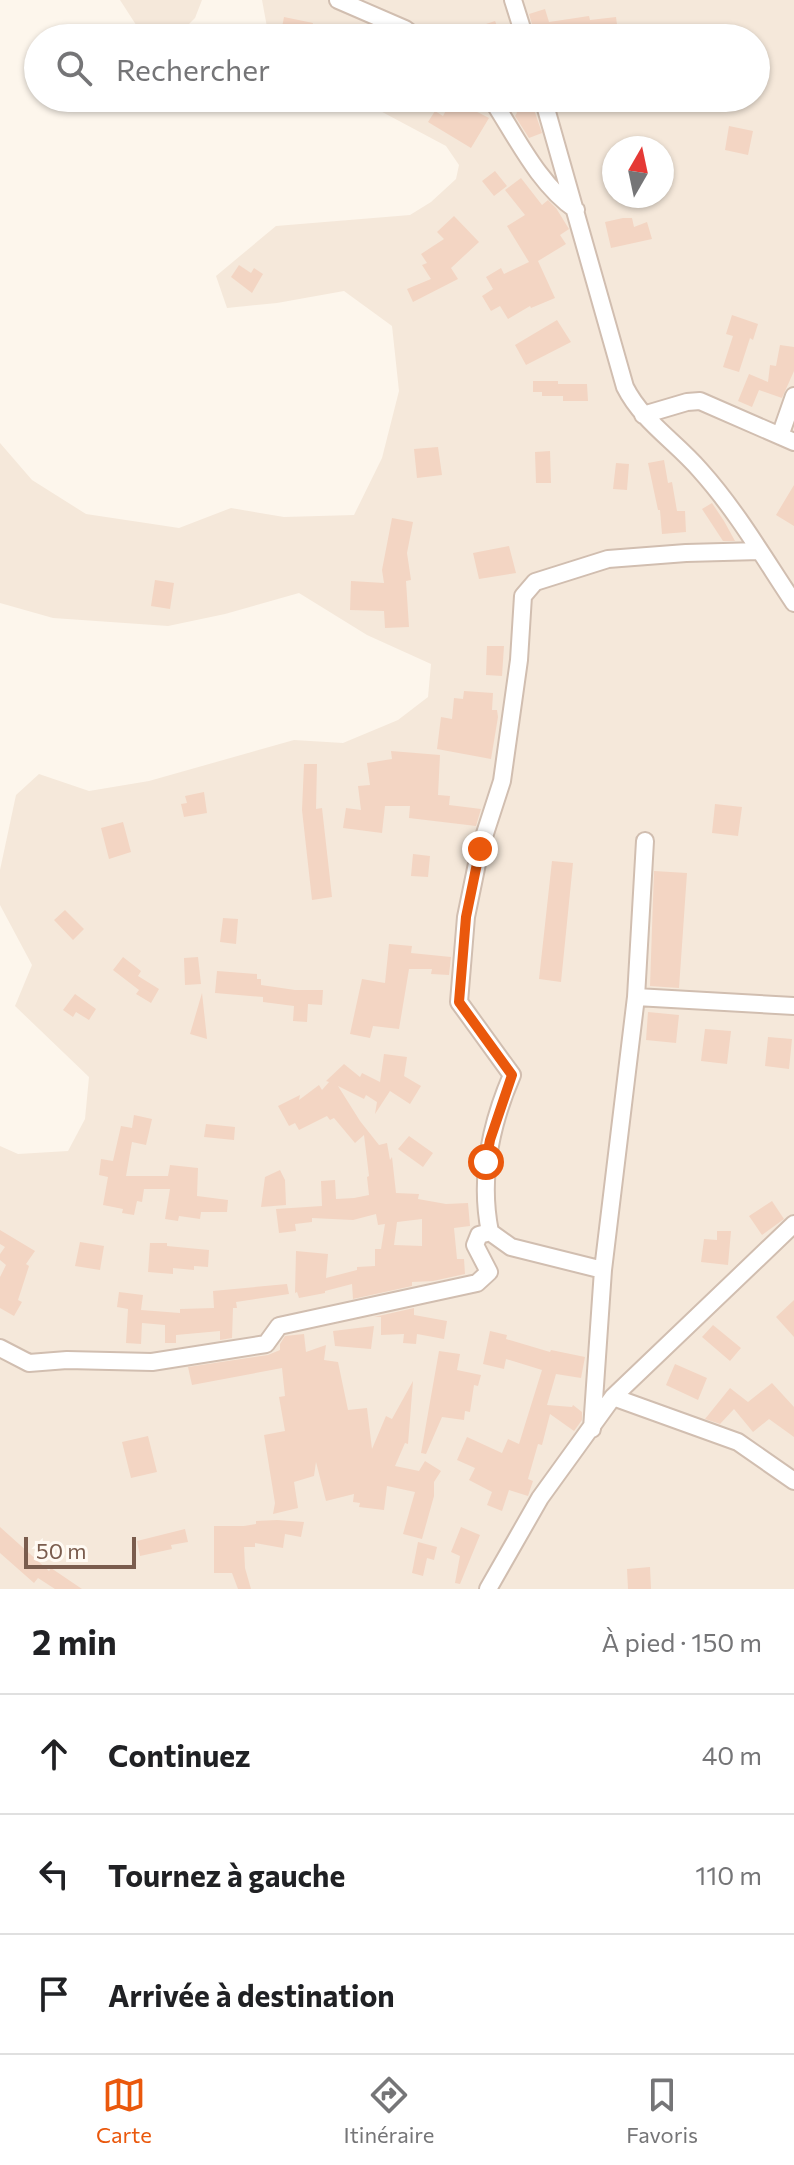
<!DOCTYPE html>
<html lang="fr">
<meta charset="utf-8">
<style>
:root{--surface:#fff;--page:#f6f6f6;--text:#202124;--muted:#757577;--line:#e0e0e0;--accent:#ea580c}
body{margin:0;font-family:Commissioner,sans-serif;background:var(--page);color:var(--text)}
.compass{position:absolute;left:602px;top:136px;width:72px;height:72px;border-radius:50%;background:var(--surface);box-shadow:0 2px 6px #0004;rotate:9deg}
.scale{position:absolute;left:24px;bottom:20px;width:112px;box-sizing:border-box;padding-left:8px;border:4px solid #7a5c4d;border-top:0;font-size:22px;line-height:28px;white-space:nowrap;color:#7a5c4d;-webkit-text-stroke:6px #fffaf3;paint-order:stroke}
.stop{position:absolute;width:24px;height:24px;margin:-18px;border:6px solid #ea580c;border-radius:50%;background:#fff}
.stop.end{background:#ea580c;border-color:#fff;box-shadow:0 2px 8px #0008}
.list{margin:0;padding:0;list-style:none}
h2{display:flex;justify-content:space-between;align-items:center;height:104px;margin:0;padding:0 32px;font-size:34px}
h2 small{font-size:26px;font-weight:400;color:var(--muted)}
.list li{display:grid;grid-template-columns:52px 1fr auto;gap:24px;align-items:center;box-sizing:border-box;height:120px;padding:0 32px;border-top:2px solid var(--line)}
.list b{display:block;font-size:30px;white-space:nowrap}
.list em{font-size:26px;font-style:normal;color:var(--muted)}
.icon{flex:none;width:44px;height:44px;fill:none;stroke:currentColor;stroke-width:2;stroke-linecap:round;stroke-linejoin:round}
.map{position:relative;flex:none;width:794px;height:1589px;overflow:hidden}
.search{position:absolute;background:var(--surface);box-shadow:0 2px 6px #0004;left:24px;right:24px;top:24px;height:88px;display:flex;align-items:center;gap:20px;box-sizing:border-box;padding:0 28px;border-radius:44px;color:var(--muted);font-size:30px}
.sheet{height:464px;background:var(--surface)}
nav{display:flex;justify-content:space-around;align-items:center;box-sizing:border-box;height:112px;border-top:2px solid var(--line);background:var(--surface);font-size:22px;color:var(--muted)}
nav a{display:grid;justify-items:center;gap:4px}
nav .on{color:var(--accent)}
.map>svg:first-child{display:block}
</style>
<div class="map">
<svg width="794" height="1589" viewBox="0 0 794 1589">
<rect width="100%" height="100%" fill="#fdf6ec"/>
<!-- residential -->
<path fill="#f5e8da" fill-rule="evenodd" d="M120 0H202L195 18 175 38H149L140 31Z
M262 0H794V1589H0V1146L18 1154 68 1151 85 1119 89 1077 15 1006 32 965 0 905V870L16 795 39 774 89 791 149 781 294 740 343 743 398 720 428 697 431 664 367 635 299 593 225 614 168 626 53 618 0 603V443L32 480 86 514 179 528 231 508 284 517 354 515 382 458 399 391 392 326 344 291 277 303 227 308 216 276 276 226 410 215 431 202 456 179 459 165 446 146 356 98H756V38H269ZM614 148H662V196H614Z"/>
<!-- building -->
<path fill="#f3d5c3" fill-rule="evenodd" d="M545 9 549 22 589 16 590 20 616 17 618 32 591 35V38H536L529 14Z
M284 17 313 23 310 38H280Z
M495 21 500 33 511 30 513 38H485L480 26Z
M509 98H530L542 133 529 138 515 116 517 113Z
M452 99 489 118 471 148 428 122 435 111 443 116Z
M729 126 753 131 748 155 725 150Z
M495 171 507 186 494 196 482 181Z
M521 178 542 205 548 200 556 208 569 229 560 235 566 244 538 261 555 298 531 308 530 306 508 319 500 306 491 311 482 296 493 289 486 277 501 268 504 274 529 262 507 226 525 215 505 190Z
M454 216 479 242 451 268 458 279 413 302 407 289 431 279 422 265 427 263 421 254 444 239 437 232Z
M623 218H632L634 227 647 222 652 239 611 248 605 222Z
M239 265 251 273 254 268 263 274 252 293 231 277Z
M732 315 758 324 753 340 750 338 739 372 723 367 733 336 726 334Z
M557 320 571 342 526 365 515 345Z
M780 345 794 347V371L782 398 759 390 752 407 738 401 749 374 768 382 770 365 776 366Z
M533 381H558V384H587L588 401H563V396H542V392H533Z
M438 447 442 475 417 478 414 449Z
M550 451 551 483H536L535 452Z
M664 460 668 483 672 482 677 511H685L686 532 662 534 660 510H658L648 463Z
M616 463 629 464 627 490 613 489Z
M794 485V526L776 515Z
M712 503 724 521 735 541H723L702 509Z
M392 518 413 522 407 553 411 580 406 581 409 627 385 628 384 611 350 610 351 581 384 583 382 570Z
M509 546 516 573 479 579 473 553Z
M155 580 174 583 170 609 151 606Z
M487 646H504L502 676 486 675Z
M464 691 493 693 492 710H497L498 717 491 759 437 749 441 717 452 719 454 698 463 699Z
M391 751 440 755 438 795 450 796 449 805 481 809 476 826 409 818 410 806H385L382 833 343 828 346 808 361 810 358 786 370 785 367 763 392 759Z
M304 764H317L316 809 322 808 332 897 312 900 302 810Z
M204 792 207 813 184 817 181 804 187 803 185 796Z
M715 804 742 807 738 836 712 833Z
M123 822 131 852 109 859 101 828Z
M413 854 430 856 428 877 411 876Z
M552 861 573 863 561 982 539 979Z
M654 871 687 873 679 988 650 986Z
M65 910 84 929 73 940 54 920Z
M223 918 238 919 236 944 220 942Z
M389 944 412 946 411 953 451 957 449 975 431 974 432 969H409L399 1029 373 1026 370 1038 350 1034 362 979 385 983Z
M123 957 141 971 138 976 159 989 151 1003 136 994 139 990 113 970Z
M198 957 201 984 185 985 184 958Z
M217 971 257 974V979H261V985L295 990H323L322 1005 308 1004 307 1022 293 1021 294 1006 263 1002V997L215 993Z
M202 993 207 1039 190 1034Z
M75 994 96 1009 89 1020 76 1012 73 1017 63 1010Z
M648 1012 679 1015 676 1043 646 1040Z
M705 1029 731 1031 727 1064 701 1061Z
M768 1037 792 1039 789 1069 765 1066Z
M384 1054 407 1057 404 1076 421 1086 410 1104 390 1091 375 1114 377 1102 366 1095 364 1099 338 1086 360 1121 379 1145 387 1143 390 1160 392 1157 396 1193 419 1194 418 1199 446 1204 468 1203 470 1226 454 1228 457 1259H464L465 1274 433 1281 412 1282V1286L353 1299 352 1284 325 1291V1293L299 1298 297 1292 295 1293 296 1251 328 1254 326 1278 357 1270V1267L375 1266V1249H381L385 1224 378 1225 376 1214 353 1220 312 1218V1222L295 1224 296 1231 279 1233 276 1209 322 1206 321 1181 335 1180 336 1199 354 1198 369 1195 367 1177 369 1176 364 1135 355 1143 334 1118 330 1120 327 1116 299 1130 295 1123 289 1126 278 1106 300 1095 299 1100 319 1085 322 1090 329 1082 326 1081 344 1064 360 1077 362 1073 380 1082ZM422 1219V1246L394 1245 397 1222Z
M134 1115 152 1119 146 1145 132 1142 126 1176H168L170 1165 198 1168 197 1196 228 1200 227 1212H201L200 1219 179 1216 178 1221 165 1219 170 1189H144L142 1202 137 1201 134 1215 122 1213 123 1209 103 1205 108 1177 99 1175 101 1159 113 1161 121 1126 132 1128Z
M206 1124 235 1127 234 1140 204 1137Z
M409 1136 433 1153 423 1167 398 1149Z
M280 1170 285 1180 286 1205 261 1207 265 1177Z
M772 1201 784 1219 762 1235 749 1216Z
M0 1230 35 1251 26 1264 29 1266 18 1300 22 1302 14 1316 0 1308V1277L6 1265 0 1260V1254L5 1247 0 1244Z
M717 1231H731L728 1265 701 1262 704 1239 717 1240Z
M80 1242 104 1246 100 1270 75 1266Z
M150 1243H167V1246L209 1250 208 1267 194 1266V1270L173 1268V1274L148 1272Z
M287 1284 289 1294 236 1302 237 1308H233L232 1338 220 1340V1331L176 1335V1343H165V1325L142 1323 141 1344 126 1343 128 1309 117 1307 119 1292 143 1295 141 1310 180 1313V1309L214 1308 213 1291Z
M794 1300V1337L776 1317Z
M414 1308V1315L447 1321 444 1339 417 1334 416 1344 403 1343 404 1334 381 1335V1317H374Z
M713 1325 741 1348 730 1361 702 1337Z
M374 1326 371 1349 335 1346 333 1331Z
M490 1331 507 1335 506 1339 550 1352 551 1350 585 1357 581 1378 556 1374 547 1405 572 1407 573 1405 582 1412V1420L574 1431 550 1414 542 1445 538 1444 528 1479 533 1481 528 1496 509 1490 502 1511 487 1505 492 1492 469 1480 475 1468 457 1460 467 1437 502 1453 508 1439 519 1444 542 1370 506 1359 504 1369 483 1364Z
M304 1334 306 1352 326 1345 324 1360 338 1362 348 1410 367 1408 372 1449 386 1416 392 1419 413 1381 408 1444 405 1443 395 1466 419 1471 425 1461 441 1471 434 1482V1496L422 1539 403 1534 415 1492 387 1486 384 1510 359 1507 360 1503 353 1502 354 1494 326 1501 316 1462 314 1476 294 1482 298 1508 273 1514 275 1503 264 1435 285 1431 279 1397 285 1396 282 1368 192 1385 188 1367 268 1355 280 1350V1344L285 1336Z
M439 1351 460 1354 457 1370 481 1375 478 1386 474 1385 470 1412 465 1411 464 1420 442 1417 426 1454 421 1453Z
M675 1364 707 1378 698 1400 666 1385Z
M772 1383 794 1407V1437L769 1419 753 1432 734 1409 720 1424 705 1419 730 1388 748 1402Z
M148 1436 157 1472 131 1478 122 1442Z
M277 1520 304 1522 301 1537 285 1534 283 1548 255 1543V1547H244L245 1568 251 1589H238L232 1573H214V1526H244L256 1524V1521Z
M0 1527 49 1571 51 1568 82 1589H55L38 1578 34 1583 0 1553Z
M461 1527 480 1535 460 1584 455 1583 460 1556 451 1552Z
M185 1529 188 1542 171 1545 172 1549 140 1556 137 1541Z
M418 1542 437 1547 434 1560 427 1558 423 1576 412 1573Z
M650 1567 651 1589H628L627 1569Z"/>
<g fill="none" stroke-linecap="round" stroke-linejoin="round">
<!-- minor casing -->
<g stroke="#d1beb0" stroke-width="20">
<path id="minor" d="M338 0 405 29 417 38
M513 0 525 38
M491 98C516 136 538 184 576 210
M543 98 625 387C642 421 675 441 700 470 736 510 764 558 794 603
M643 415 687 402 700 401 794 442
M780 436 794 396
M636 997 645 841
M603 1270 636 997 794 1006
M0 1348 29 1363 67 1360 152 1362 266 1344 279 1326 477 1283 489 1272 475 1245 479 1235 490 1232
M613 1397 738 1442 794 1481
M592 1429 603 1270 511 1247 490 1232C479 1178 490 1126 512 1075L459 1002 466 917 480 849 502 781 519 660 523 596 535 582 608 559 686 553 760 551
M488 1589 540 1498 613 1397 794 1224"/>
</g>
<!-- minor -->
<use href="#minor" stroke="#fff" stroke-width="16"/>
</g>
<g fill="none" stroke-linecap="round" stroke-linejoin="round">
<!-- route -->
<path stroke="#ea580c" stroke-width="10" d="M480 849 466 917 459 1002 512 1075 490 1140 486 1162"/>
</g>
</svg>
<svg class="compass" viewBox="-18 -18 36 36"><path d="M0-13l5 13h-10z" fill="#e53935"/><path d="M0 13l5-13h-10z" fill="#757577"/></svg>
<div class="scale">50 m</div>
<div class="stop" style="left:486px;top:1162px"></div>
<div class="stop end" style="left:480px;top:849px"></div>
<div class="search"><svg class="icon" aria-label="search" viewBox="0 0 24 24"><circle cx="10" cy="10" r="6"/><path d="M15 15l6 6"/></svg>Rechercher</div>
</div>
<section class="sheet">
<h2>2 min<small>À pied · 150 m</small></h2>
<ul class="list">
<li><svg class="icon" aria-label="ahead" viewBox="0 0 24 24"><path d="M12 20V5M6 11l6-6 6 6"/></svg><div><b>Continuez</b></div><em>40 m</em></li>
<li><svg class="icon" aria-label="left" viewBox="0 0 24 24"><path d="M17 20v-9H6M10 6l-5 5 5 5"/></svg><div><b>Tournez à gauche</b></div><em>110 m</em></li>
<li><svg class="icon" aria-label="arrive" viewBox="0 0 24 24"><path d="M6 21V4h12l-3 4 3 4H6"/></svg><div><b>Arrivée à destination</b></div></li>
</ul>
</section>
<nav>
<a class="on"><svg class="icon" aria-label="map" viewBox="0 0 24 24"><path d="M3 6l6-2 6 2 6-2v14l-6 2-6-2-6 2zM9 4v14M15 6v14"/></svg>Carte</a>
<a><svg class="icon" aria-label="directions" viewBox="0 0 24 24"><path d="M12 3l9 9-9 9-9-9zM9 14v-3h6M13 9l2 2-2 2"/></svg>Itinéraire</a>
<a><svg class="icon" aria-label="saved" viewBox="0 0 24 24"><path d="M7 4h10v16l-5-4-5 4z"/></svg>Favoris</a>
</nav>
